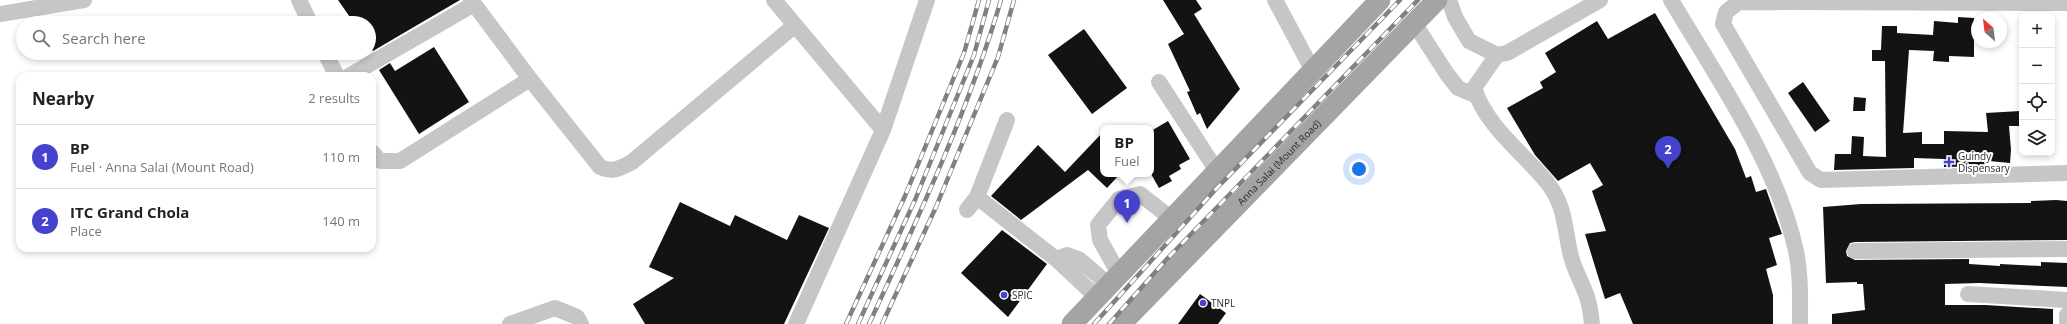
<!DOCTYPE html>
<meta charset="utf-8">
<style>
:root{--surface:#fff;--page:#f2f2f2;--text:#222;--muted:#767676;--line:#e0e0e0;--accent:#4543cd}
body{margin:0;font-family:"Open Sans",sans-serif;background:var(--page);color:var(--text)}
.controls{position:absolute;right:12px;top:12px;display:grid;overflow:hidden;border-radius:8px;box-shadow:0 2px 6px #0003}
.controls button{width:36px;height:36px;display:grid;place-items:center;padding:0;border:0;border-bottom:1px solid var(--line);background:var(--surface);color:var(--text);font:20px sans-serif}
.compass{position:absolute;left:1971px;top:12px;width:36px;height:36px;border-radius:50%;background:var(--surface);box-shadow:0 2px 6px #0003;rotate:332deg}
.you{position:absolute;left:1359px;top:169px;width:14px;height:14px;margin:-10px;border:3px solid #fff;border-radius:50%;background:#1a73e8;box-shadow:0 0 0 6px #1a73e833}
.badge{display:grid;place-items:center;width:26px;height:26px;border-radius:50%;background:var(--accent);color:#fff;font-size:13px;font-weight:700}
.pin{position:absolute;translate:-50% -33px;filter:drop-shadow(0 1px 2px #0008)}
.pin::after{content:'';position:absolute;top:21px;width:14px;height:12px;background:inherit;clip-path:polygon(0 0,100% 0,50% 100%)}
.popup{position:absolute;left:1100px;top:125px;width:54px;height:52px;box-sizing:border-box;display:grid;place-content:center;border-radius:8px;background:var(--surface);filter:drop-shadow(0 1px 3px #0005);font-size:13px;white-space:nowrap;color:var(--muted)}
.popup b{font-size:15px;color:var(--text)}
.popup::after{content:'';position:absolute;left:50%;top:100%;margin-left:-8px;border:8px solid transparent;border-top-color:var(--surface)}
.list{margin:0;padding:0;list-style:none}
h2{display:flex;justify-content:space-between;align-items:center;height:52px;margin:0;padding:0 16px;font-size:17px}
h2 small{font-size:13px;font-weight:400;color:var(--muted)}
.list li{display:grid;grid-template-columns:26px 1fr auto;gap:12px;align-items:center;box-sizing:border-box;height:64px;padding:0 16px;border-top:1px solid var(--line)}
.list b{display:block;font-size:15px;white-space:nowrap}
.list p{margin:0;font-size:13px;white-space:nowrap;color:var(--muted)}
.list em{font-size:13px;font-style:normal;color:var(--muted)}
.icon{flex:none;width:22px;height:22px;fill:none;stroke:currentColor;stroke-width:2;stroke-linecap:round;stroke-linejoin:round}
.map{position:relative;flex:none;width:2067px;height:324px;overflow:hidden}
.search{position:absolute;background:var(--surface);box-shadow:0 2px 6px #0003;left:16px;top:16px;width:360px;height:44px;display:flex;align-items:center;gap:10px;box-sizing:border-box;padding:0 14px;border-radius:22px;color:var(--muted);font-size:15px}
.panel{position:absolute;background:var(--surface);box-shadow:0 2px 6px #0003;left:16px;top:72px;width:360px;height:180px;border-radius:12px}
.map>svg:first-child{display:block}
</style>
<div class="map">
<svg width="2067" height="324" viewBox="0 0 2067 324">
<rect width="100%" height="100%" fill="#fff"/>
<!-- building -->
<path fill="#131313" d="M338 0H460L373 51 369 46V23H354Z
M1163 0H1196L1202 9 1194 14 1240 89 1207 129 1200 113 1197 115 1187 92 1190 91 1168 44 1184 34Z
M1655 13 1735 149 1746 178 1751 176 1756 192 1766 189 1782 234 1769 238 1777 265 1766 269 1773 295V324H1633L1620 293 1605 299 1585 234 1606 231 1592 191 1603 185 1590 163 1558 181 1535 155 1507 108 1543 88 1540 82 1556 72 1545 53 1597 21 1608 39Z
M1958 17 1974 18V57L1949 56V62L1933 61 1934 51 1909 50 1903 133 1922 132V144H1944V131L1988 132 1986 113 2020 111 2021 126H2009L2011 150 2010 163 1989 161V166L1944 167V159L1914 158V168L1834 170 1835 154H1851L1852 136 1864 137 1863 156 1886 157 1885 61H1872V50H1881L1882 26H1897V33L1933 35 1934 21 1958 23Z
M1084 29 1127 88 1092 114 1048 55Z
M434 47 469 102 419 134 379 70 390 63 395 71Z
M1803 82 1830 121 1815 132 1788 93Z
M1854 97 1866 98 1865 111H1853Z
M1168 121 1190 159 1179 165 1181 169 1169 176 1172 181 1159 188 1151 174V131Z
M1103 132V174H1120L1107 188 1088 170 1021 220 991 196 1038 145 1065 172Z
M2056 200 2067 201V240L1855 242 1850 243 1846 251 1847 256 1855 260 1969 259V264L2000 266V264L2041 266V262L2067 263V287L1979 283 1945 284V305H1985L2053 309V324H1832V314L1865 310 1863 284H1857V282L1826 283 1823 207 1861 204 2031 203V201Z
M680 202 730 226 735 215 787 240 799 215 829 228 784 324H645L633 304 674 278 649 267Z
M1002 230 1047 264 1008 317 961 273Z
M1200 294 1226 313 1218 324H1178Z"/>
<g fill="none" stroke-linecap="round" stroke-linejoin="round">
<!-- minor -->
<path stroke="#c6c6c6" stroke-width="16" d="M299 0 310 23
M471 0 530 79 600 167C613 173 620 168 632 162L794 26
M774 0 883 130
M1275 0 1313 71
M1449 0 1455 17 1469 41 1497 55 1507 53 1600 0
M1671 0C1717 78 1777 163 1796 251 1801 275 1800 300 1800 324
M2067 3 1739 2 1726 12 1723 24 1810 173 1821 180 2067 173
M0 14 84 0
M1414 23 1447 74 1458 88 1477 96
M325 53 337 76
M1497 55 1474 88C1486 126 1522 152 1546 181 1565 204 1564 225 1570 252 1573 268 1582 282 1587 297 1590 306 1591 315 1592 324
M349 76 474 4
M1159 82 1217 171
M372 152 380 161H400L530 79
M977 197 1056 259 1088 289 1099 296
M967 210 977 197 1007 120
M1855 251 2067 249
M1056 259 1067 255 1080 260 1109 285
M1119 274 1100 240 1098 225 1119 199 1140 194 1172 219
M1968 294 2067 300
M2067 315V324
M510 324 555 308 577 317 581 324
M796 324 883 130 927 0"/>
<!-- major -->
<g stroke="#a4a4a4" stroke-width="21">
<path d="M1072 324 1380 0"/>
<path id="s1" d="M1121 324 1437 0"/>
</g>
<!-- rail casing -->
<g stroke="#818181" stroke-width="4.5">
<path id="rail" d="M846 324 905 196 964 53 979 0
M858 324 915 200 974 55 989 0
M869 324C918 218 968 112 1001 0
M882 324 936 207 998 57 1014 0
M1094 324 1215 190 1400 0
M1109 324 1166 260 1418 0"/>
</g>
<!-- rail -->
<use href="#rail" stroke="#fff" stroke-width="3" stroke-dasharray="9" stroke-linecap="butt"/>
</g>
<!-- markers -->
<g fill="#4543cd" stroke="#fff" stroke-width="1.5">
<path d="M1947 156h4v4h4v4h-4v4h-4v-4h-4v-4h4z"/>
<circle cx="1004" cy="295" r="4"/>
<circle cx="1203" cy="303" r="4"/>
</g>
<g text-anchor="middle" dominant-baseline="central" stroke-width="4" stroke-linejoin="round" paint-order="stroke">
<!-- poi labels -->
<g font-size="10" fill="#2c2c2c" stroke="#fff" text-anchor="start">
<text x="1958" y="156">Guindy<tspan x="1958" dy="12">Dispensary</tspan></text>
<text x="1012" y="295">SPIC</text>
<text x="1211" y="303">TNPL</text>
</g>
<!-- street labels -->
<g font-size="10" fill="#2c2c2c" stroke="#fff">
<text stroke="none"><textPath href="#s1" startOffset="226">Anna Salai (Mount Road)</textPath></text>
</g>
</g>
</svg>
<div class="controls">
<button>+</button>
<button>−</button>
<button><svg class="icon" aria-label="locate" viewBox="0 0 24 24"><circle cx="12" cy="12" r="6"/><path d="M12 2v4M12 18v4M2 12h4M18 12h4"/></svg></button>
<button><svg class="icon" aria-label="layers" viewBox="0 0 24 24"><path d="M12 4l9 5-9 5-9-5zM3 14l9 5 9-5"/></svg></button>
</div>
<svg class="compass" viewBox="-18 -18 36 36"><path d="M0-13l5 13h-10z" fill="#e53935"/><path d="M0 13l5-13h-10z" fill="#767676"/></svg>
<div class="you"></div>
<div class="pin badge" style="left:1127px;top:223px">1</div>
<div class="popup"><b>BP</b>Fuel</div>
<div class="pin badge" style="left:1668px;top:169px">2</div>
<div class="search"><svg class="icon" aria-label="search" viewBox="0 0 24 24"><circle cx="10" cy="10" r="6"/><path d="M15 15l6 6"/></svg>Search here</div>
<section class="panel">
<h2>Nearby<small>2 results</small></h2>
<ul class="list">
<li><span class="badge">1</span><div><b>BP</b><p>Fuel · Anna Salai (Mount Road)</p></div><em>110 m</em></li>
<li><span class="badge">2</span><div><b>ITC Grand Chola</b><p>Place</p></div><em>140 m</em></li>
</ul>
</section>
</div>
